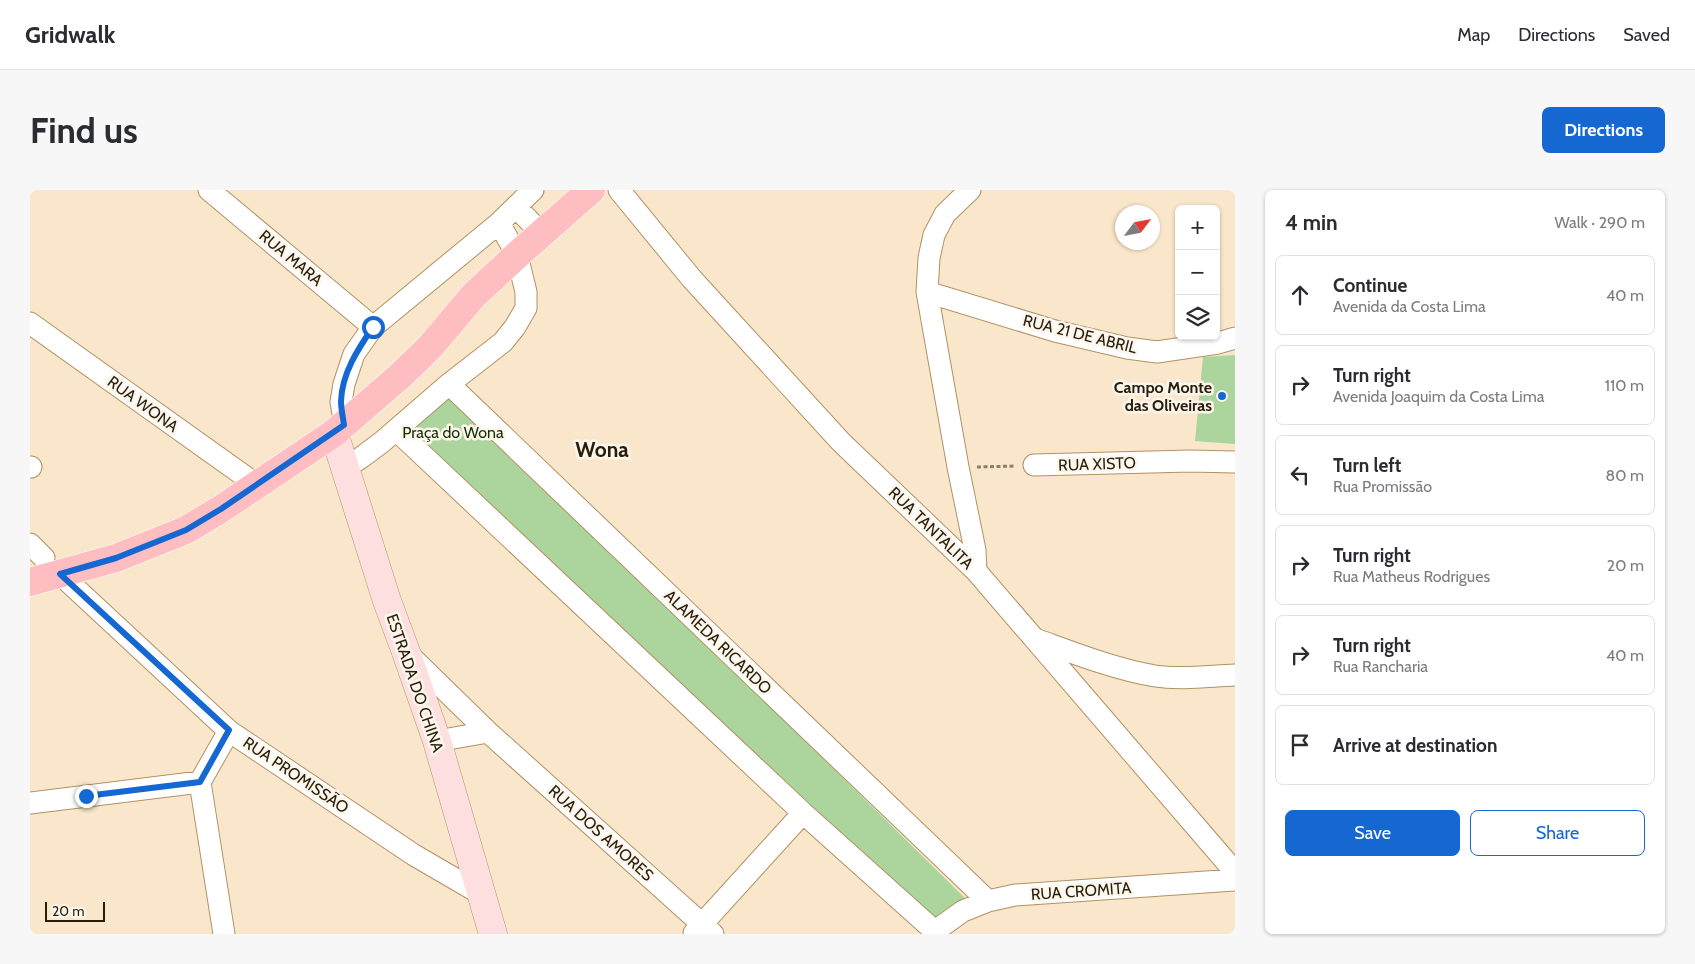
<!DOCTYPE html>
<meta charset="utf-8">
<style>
:root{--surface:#fff;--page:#f7f7f7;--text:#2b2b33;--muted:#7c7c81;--line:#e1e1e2;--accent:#1568d2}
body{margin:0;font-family:Cabin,sans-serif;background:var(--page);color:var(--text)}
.controls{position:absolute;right:15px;top:15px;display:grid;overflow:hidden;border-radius:8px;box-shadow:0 1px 4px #0004}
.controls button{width:45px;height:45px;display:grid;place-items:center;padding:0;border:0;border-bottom:1px solid var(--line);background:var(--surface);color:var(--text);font:25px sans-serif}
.compass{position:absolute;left:1085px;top:15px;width:45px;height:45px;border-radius:50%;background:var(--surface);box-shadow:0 1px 4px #0004;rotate:58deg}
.scale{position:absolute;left:15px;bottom:12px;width:60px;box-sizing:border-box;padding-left:5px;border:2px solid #291e0a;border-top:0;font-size:14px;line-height:18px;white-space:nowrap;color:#291e0a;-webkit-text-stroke:4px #fcf6ec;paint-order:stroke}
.stop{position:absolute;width:15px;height:15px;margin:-11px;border:4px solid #1568d2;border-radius:50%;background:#fff}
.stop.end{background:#1568d2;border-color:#fff;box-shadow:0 1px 5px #0008}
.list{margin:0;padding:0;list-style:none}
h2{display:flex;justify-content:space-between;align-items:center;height:65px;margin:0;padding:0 20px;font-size:21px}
h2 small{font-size:16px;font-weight:400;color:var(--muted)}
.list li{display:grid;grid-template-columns:32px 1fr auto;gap:15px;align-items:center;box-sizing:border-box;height:80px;margin:0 10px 10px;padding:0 10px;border:1px solid var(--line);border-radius:8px}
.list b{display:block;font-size:19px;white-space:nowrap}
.list p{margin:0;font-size:16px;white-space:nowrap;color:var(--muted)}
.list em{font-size:16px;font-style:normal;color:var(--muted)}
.actions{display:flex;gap:10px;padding:15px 20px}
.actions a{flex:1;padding:11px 0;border:1px solid var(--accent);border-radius:8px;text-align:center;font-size:18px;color:var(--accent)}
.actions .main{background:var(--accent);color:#fff}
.icon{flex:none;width:28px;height:28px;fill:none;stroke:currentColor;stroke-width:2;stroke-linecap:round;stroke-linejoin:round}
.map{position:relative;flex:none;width:1205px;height:744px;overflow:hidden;border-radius:8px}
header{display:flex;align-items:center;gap:30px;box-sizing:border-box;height:70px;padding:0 25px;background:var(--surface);border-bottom:1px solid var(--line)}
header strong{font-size:24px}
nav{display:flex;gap:28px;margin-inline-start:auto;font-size:18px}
.intro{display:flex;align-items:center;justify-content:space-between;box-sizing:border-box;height:120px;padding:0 30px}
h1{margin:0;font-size:35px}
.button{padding:12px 22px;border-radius:8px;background:var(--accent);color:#fff;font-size:18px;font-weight:700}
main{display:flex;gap:30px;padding:0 30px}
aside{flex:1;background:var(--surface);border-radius:8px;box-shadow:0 1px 4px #0004}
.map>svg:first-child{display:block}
</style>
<header>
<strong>Gridwalk</strong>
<nav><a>Map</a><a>Directions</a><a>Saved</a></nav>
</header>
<div class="intro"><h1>Find us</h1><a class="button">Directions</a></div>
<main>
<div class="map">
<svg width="1205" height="744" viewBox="0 0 1205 744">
<rect width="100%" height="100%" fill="#fae6ca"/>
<!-- green -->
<path fill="#acd59d" d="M1205 165V254L1165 251 1173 167Z
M421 202 940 713 910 738 377 237Z"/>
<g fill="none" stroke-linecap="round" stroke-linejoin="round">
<!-- minor casing -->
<g stroke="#b19264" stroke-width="23">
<path id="minor" d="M179 0 343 137
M589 0 662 89 811 252 946 381 1205 682
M940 0 915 24 904 45 899 68 897 102 928 277 945 360 946 381
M486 17 511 43
M469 33 503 0
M897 102 1025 141 1097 158 1127 162 1188 153 1205 148
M0 133 227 295
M419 194 958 711
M315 235 311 212 314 194 324 164 343 137 469 33 487 65 496 102V118L485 137 473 152 419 194 352 252 332 267 315 278
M366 240 773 623 908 744
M1004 275 1160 271 1205 272
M0 277H1
M0 354 14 368
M30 384 199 541 384 665 451 704
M1005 449C1044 463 1084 479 1125 486 1151 490 1179 486 1205 485
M378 464 458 542 683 744
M407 551 458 542
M0 613 170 592
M905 741 933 721 958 711 985 705 1205 690
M664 743 773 623
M194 744 170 592 199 541"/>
</g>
<!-- secondary casing -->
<g stroke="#b19264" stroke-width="29">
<path id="secondary" d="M304 243 357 411 376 462 407 551 463 744"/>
</g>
<!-- primary casing -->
<g stroke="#fff" stroke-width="29">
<path id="primary" d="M0 392 86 368 156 340 191 319 304 243 370 186 400 157 443 106 487 65 561 0"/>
</g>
<!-- path -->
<path stroke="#8c7d65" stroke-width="3" stroke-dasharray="4 2.5" stroke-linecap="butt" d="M947 277 986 276"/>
<!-- minor -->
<use href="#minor" stroke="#fff" stroke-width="21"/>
<!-- secondary -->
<use href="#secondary" stroke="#fedfe0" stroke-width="28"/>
<!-- primary -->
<use href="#primary" stroke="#febec1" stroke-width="28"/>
</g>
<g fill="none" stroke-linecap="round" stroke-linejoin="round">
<!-- route -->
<path stroke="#1568d2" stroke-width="6" d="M56 606 170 592 199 540 30 384 86 368 156 340 191 319 314 235C313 227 311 219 311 211 312 183 328 159 343 137"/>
</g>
<!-- markers -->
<circle fill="#1568d2" stroke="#fcf6ec" stroke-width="2" cx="1192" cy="206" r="5"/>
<g text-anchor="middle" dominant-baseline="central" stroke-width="5" stroke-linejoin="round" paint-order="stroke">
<!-- street labels -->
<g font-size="16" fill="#291e0a" stroke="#fcf6ec">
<text transform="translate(261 68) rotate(40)">RUA MARA</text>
<text transform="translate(1050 144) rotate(14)">RUA 21 DE ABRIL</text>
<text transform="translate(113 214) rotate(36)">RUA WONA</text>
<text transform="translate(1067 274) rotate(-2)">RUA XISTO</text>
<text transform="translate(901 338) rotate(44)">RUA TANTALITA</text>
<text transform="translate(688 452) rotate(44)">ALAMEDA RICARDO</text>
<text transform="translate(385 493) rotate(71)">ESTRADA DO CHINA</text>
<text transform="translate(266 585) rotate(34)">RUA PROMISSÃO</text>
<text transform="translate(571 643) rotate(42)">RUA DOS AMORES</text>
<text transform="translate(1051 701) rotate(-4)">RUA CROMITA</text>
</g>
<!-- poi labels -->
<g font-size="16" font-weight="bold" fill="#291e0a" stroke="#fcf6ec" text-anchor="end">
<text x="1182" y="197">Campo Monte<tspan x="1182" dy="18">das Oliveiras</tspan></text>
</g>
<!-- park labels -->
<g font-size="16" fill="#133104" stroke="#fcf6ec">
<text x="423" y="242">Praça do Wona</text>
</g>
<!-- district labels -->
<g font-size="21" font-weight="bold" fill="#291e0a" stroke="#fcf6ec">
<text x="572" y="259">Wona</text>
</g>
</g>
</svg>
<div class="controls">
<button>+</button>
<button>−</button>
<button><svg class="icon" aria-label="layers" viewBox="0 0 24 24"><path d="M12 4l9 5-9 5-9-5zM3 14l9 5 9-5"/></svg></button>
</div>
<svg class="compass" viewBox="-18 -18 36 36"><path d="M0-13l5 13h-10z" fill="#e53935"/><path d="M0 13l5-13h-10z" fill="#7c7c81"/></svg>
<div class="scale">20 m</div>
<div class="stop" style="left:343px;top:137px"></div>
<div class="stop end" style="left:56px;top:606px"></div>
</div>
<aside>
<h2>4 min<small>Walk · 290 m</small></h2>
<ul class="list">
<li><svg class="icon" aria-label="ahead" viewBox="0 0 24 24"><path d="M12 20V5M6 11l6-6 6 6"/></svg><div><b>Continue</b><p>Avenida da Costa Lima</p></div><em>40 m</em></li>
<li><svg class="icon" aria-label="right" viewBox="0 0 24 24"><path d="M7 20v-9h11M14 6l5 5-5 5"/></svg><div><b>Turn right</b><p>Avenida Joaquim da Costa Lima</p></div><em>110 m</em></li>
<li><svg class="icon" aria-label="left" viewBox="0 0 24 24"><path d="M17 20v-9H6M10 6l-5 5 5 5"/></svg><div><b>Turn left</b><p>Rua Promissão</p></div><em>80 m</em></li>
<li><svg class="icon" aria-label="right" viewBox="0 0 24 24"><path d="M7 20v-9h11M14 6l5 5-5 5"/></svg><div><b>Turn right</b><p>Rua Matheus Rodrigues</p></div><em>20 m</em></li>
<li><svg class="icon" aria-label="right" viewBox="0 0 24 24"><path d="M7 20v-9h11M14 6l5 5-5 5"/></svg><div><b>Turn right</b><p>Rua Rancharia</p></div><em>40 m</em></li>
<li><svg class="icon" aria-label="arrive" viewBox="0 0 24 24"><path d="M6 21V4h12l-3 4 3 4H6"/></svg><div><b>Arrive at destination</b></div></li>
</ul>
<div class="actions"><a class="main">Save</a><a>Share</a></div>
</aside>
</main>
